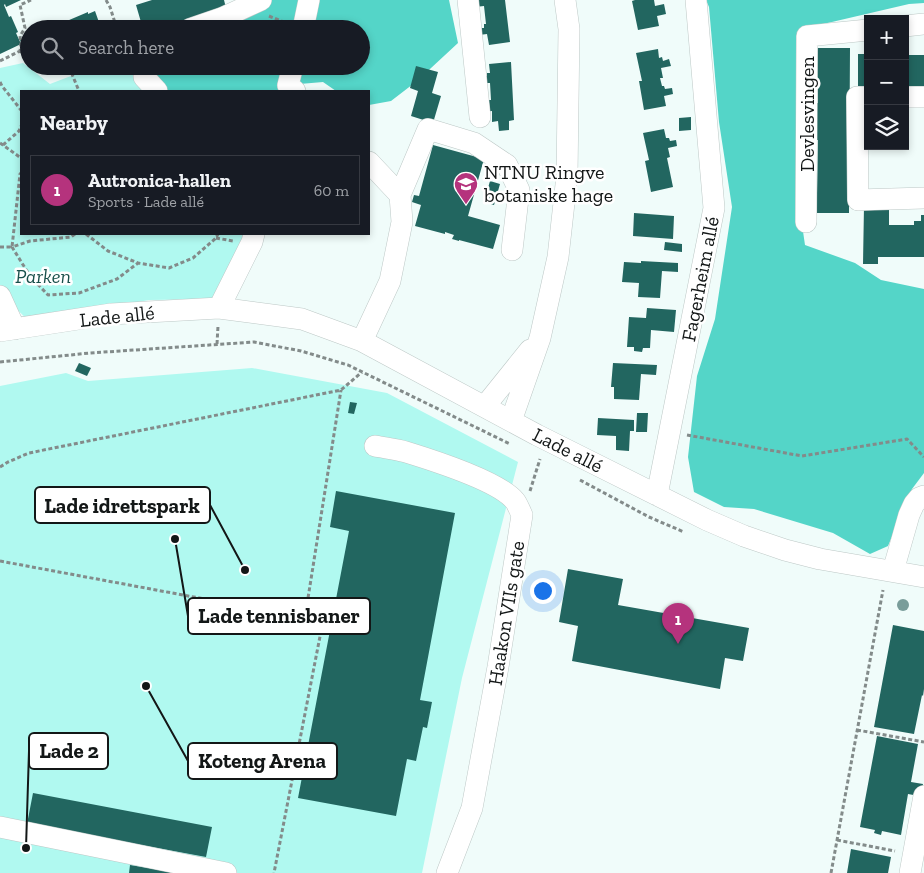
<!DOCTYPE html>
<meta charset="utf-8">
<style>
:root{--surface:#171b24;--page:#20242c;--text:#f1f3f6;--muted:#9ea1a6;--line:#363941;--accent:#b5337d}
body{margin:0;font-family:"Zilla Slab",serif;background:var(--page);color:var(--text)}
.controls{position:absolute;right:15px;top:15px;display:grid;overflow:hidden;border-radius:0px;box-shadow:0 2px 8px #0003}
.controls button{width:45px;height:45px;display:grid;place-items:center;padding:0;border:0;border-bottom:1px solid var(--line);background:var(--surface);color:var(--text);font:25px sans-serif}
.you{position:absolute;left:542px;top:590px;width:18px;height:18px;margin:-12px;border:4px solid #fff;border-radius:50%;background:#1a73e8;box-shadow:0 0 0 8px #1a73e833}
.badge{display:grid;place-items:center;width:32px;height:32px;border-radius:50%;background:var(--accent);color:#fff;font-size:16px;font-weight:700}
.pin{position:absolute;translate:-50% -41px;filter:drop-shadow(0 1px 2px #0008)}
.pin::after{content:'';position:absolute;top:26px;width:18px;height:15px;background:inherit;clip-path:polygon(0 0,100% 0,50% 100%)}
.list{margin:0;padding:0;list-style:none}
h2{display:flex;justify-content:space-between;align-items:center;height:65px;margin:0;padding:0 20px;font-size:21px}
h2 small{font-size:16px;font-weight:400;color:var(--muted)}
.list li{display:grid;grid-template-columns:32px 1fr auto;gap:15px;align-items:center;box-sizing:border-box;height:70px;margin:0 10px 10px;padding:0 10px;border:1px solid var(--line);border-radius:0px}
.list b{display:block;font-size:19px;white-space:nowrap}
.list p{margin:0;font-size:16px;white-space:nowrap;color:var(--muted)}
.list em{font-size:16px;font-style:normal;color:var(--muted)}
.icon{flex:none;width:28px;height:28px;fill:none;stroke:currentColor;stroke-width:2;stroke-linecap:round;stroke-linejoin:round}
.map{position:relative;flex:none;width:924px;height:873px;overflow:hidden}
.search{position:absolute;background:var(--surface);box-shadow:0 2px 8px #0003;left:20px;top:20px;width:350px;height:55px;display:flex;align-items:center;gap:12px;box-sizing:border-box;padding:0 18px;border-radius:28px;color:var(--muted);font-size:19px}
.panel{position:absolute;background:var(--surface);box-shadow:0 2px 8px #0003;left:20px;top:90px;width:350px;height:145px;border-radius:0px}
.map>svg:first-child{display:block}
</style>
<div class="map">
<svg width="924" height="873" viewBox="0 0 924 873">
<rect width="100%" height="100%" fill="#f0fcfa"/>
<!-- green -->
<path fill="#b0f9f0" d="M23 63 50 84 97 66H138L148 91H21V234H250L218 299 149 300 29 321 3 296 0 288V68Z
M252 368 387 393 518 462 462 678 422 873H0V386L66 373 88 381Z"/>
<!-- forest -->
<path fill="#54d5c8" d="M260 0H449L458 43 417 81 391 101 369 105V91H336L323 82 288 85 286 91H157L144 66H361V29H190Z
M706 0H924V3L909 4 819 25 800 211 805 245 855 263 881 280 924 289V473L912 489 888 546 870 554 833 533 754 509 724 507 694 492 688 457 697 376 715 319 732 207 719 122 709 7Z"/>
<!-- building -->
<path fill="#226660" d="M0 0H21L6 7 5 4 4 5 9 17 11 16 18 32 16 33 21 44 0 54Z
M152 0H224L226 8 169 28V27L163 29H143L136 5Z
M474 0H505L510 42 489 45 487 34 479 35 478 28H484V24H486L484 6 475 7Z
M635 0H654L655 6 664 4 666 14 657 16 659 26 638 30 632 1Z
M95 11 101 28 100 29H48L88 12V14Z
M29 36V60L20 40Z
M814 48H850L849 213H813V193H817L818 140H813V103H818V87H814Z
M658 49 659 58 662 57 663 61 669 59 671 66 661 68 663 78H660L662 86H664L665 89 672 88 673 94 664 96 666 106 644 110 639 81H642L636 53Z
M858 54H868V87H858Z
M905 55H924V88H905Z
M511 62 514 120 509 121V130L499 131 498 121 492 122V111L483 112 486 100H491L490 83H481V76H487V73H490L489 64Z
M55 66H69V67L57 71Z
M416 66 438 72 432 93 441 96 433 123 411 116 418 91 410 88Z
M691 117V130L679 131V118Z
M664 129 666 138H669L670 141 676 140 677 146 668 148 670 157 667 158 673 187 651 192 645 161 649 160 643 133Z
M433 145 484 159 468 216 500 225 493 249 459 240V241L452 239 454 235 445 232V234L415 226 421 205 412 202 414 195 419 196Z
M490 181 500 184 494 205 484 202Z
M864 206 889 207V225H914V221H921V215H924V257H878V264H863Z
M634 213 674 216 673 239 633 236Z
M665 242 682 244V252L664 250Z
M641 261 678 263V272L662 271 660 298 638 297 639 283 622 282 624 262 641 263Z
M647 308 676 310 674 332 651 330 650 348H643L642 352 634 351V347H627L629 317 646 318Z
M79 363 91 368 87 376 75 371Z
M613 363 657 365 656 375 641 374 639 400 614 399V387H611Z
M350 402 357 403 354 414 348 413Z
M637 413H648L647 432H636Z
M598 418 634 420V431H630L629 451 616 450V436L597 435Z
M336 491 455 513 420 700 432 702 427 728 423 727 416 761 407 759 396 816 298 798 349 531 330 527Z
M568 569 623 579 618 605 749 628 743 661 725 658 720 689 572 661 578 626 559 622Z
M893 625 924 631V689L923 696 922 695 914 734 874 727Z
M877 736 918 744 911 782 923 784 921 794 919 796 908 794 901 835 882 831 881 835 874 833 875 830 860 827Z
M33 793 212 827 206 857 27 824Z
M851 849 891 857 888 873H847Z
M130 865 173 872V873H129Z"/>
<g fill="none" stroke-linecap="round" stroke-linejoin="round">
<!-- minor casing -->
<g stroke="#bdc8c6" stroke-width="22">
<path id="minor" d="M468 0 480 117
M905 26 924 24
M190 29 222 18 261 0
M303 29 309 0
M144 66V77L157 91
M293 66 288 85 295 91
M868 97H857L858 200 924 198
M905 97H924
M400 195 428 129 474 143 507 165 519 190 512 250
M806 222 807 36 868 30
M0 296 15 329
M219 308 252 242 254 234
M0 331 111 314 219 308 302 319 362 341 537 435 707 520 744 536 785 550 820 559 924 577
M362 341 390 281 402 222 400 195 369 162
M485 406 530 350
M511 421 540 338 558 257 567 176 569 29 565 0
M375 446C385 448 396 449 406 452 432 460 499 481 515 501 518 505 520 511 522 515L498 667 472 808 447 873
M657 495 714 208 696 0
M893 571 909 515 914 504 919 498 924 496
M0 827 226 873
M910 873 924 796"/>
</g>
<!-- path -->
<path stroke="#838b8a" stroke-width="3" stroke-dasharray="4 2.5" stroke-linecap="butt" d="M106 0 110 7 117 29
M269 16 286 23
M0 61 20 51
M29 63 20 51 21 44 20 36 25 28 20 5 31 0
M36 66 50 73 57 70
M69 67 79 91
M0 82 2 86 21 110
M0 143 21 158
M3 145 19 131 21 126
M75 234 71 237 30 241 12 247 30 276 48 295 79 293 117 279 138 263
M86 234 108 251 138 263 169 268 193 258 216 238 218 234
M216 238 233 241
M0 247H12L20 174 21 173
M217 344 218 326
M0 362 90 353 254 342 301 351 348 365 510 444
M687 435 802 456 907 439 924 457
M0 467 8 462 29 453 341 390 362 372
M580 480 649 517 684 532
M530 491 540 459
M0 561 323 621 274 873
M305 617 341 390
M857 730 924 742
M837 840 895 851
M831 873 883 590"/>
<!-- minor -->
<use href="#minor" stroke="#fff" stroke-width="21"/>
</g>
<!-- trees -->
<circle fill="#7a9d9a" cx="903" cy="605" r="6"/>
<!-- icons -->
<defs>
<g id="university-pin" transform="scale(1.25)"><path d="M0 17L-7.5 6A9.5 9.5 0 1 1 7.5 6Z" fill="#b5337d" stroke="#fff"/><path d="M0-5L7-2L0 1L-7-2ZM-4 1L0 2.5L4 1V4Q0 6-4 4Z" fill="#fff"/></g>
</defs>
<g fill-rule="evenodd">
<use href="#university-pin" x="466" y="184"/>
</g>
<g text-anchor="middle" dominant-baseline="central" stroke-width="5" stroke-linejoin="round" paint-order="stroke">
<!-- street labels -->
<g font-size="20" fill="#131717" stroke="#fff">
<text transform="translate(807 114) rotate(-90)">Devlesvingen</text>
<text transform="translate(700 279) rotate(-79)">Fagerheim allé</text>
<text transform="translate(117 316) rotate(-6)">Lade allé</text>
<text transform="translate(568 450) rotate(27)">Lade allé</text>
<text transform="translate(506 613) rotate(-81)">Haakon VIIs gate</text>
</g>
<!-- poi labels -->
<g font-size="20" fill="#131717" stroke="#fff" text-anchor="start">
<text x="484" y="172">NTNU Ringve<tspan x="484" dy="23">botaniske hage</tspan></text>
</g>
<!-- park labels -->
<g font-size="20" font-style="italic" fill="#19504b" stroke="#fff">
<text x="43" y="276">Parken</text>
</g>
</g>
<!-- callouts -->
<path fill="none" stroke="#131717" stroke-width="2" d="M245 570L210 505M175 539L188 616M26 848L29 751M146 686L188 761"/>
<g fill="#131717" stroke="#fff" stroke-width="2">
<circle cx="245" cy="570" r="5"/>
<circle cx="175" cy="539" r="5"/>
<circle cx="26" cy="848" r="5"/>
<circle cx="146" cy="686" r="5"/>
</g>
<g fill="#fff" stroke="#131717" stroke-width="2">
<rect x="35" y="487" width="175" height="36" rx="5"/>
<rect x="188" y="598" width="182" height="36" rx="5"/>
<rect x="29" y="733" width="79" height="36" rx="5"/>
<rect x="188" y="743" width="149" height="36" rx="5"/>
</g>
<g font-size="21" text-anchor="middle" font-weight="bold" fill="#131717">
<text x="122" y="513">Lade idrettspark</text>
<text x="279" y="623">Lade tennisbaner</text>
<text x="69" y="758">Lade 2</text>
<text x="262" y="768">Koteng Arena</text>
</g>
</svg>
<div class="controls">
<button>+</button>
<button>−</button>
<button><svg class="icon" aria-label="layers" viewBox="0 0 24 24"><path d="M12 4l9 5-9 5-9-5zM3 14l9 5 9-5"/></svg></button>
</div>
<div class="you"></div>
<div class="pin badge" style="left:678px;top:644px">1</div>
<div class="search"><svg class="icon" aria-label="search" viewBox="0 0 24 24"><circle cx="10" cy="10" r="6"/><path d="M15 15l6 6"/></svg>Search here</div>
<section class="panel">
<h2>Nearby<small></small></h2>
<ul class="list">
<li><span class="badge">1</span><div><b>Autronica-hallen</b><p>Sports · Lade allé</p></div><em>60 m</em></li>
</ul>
</section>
</div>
